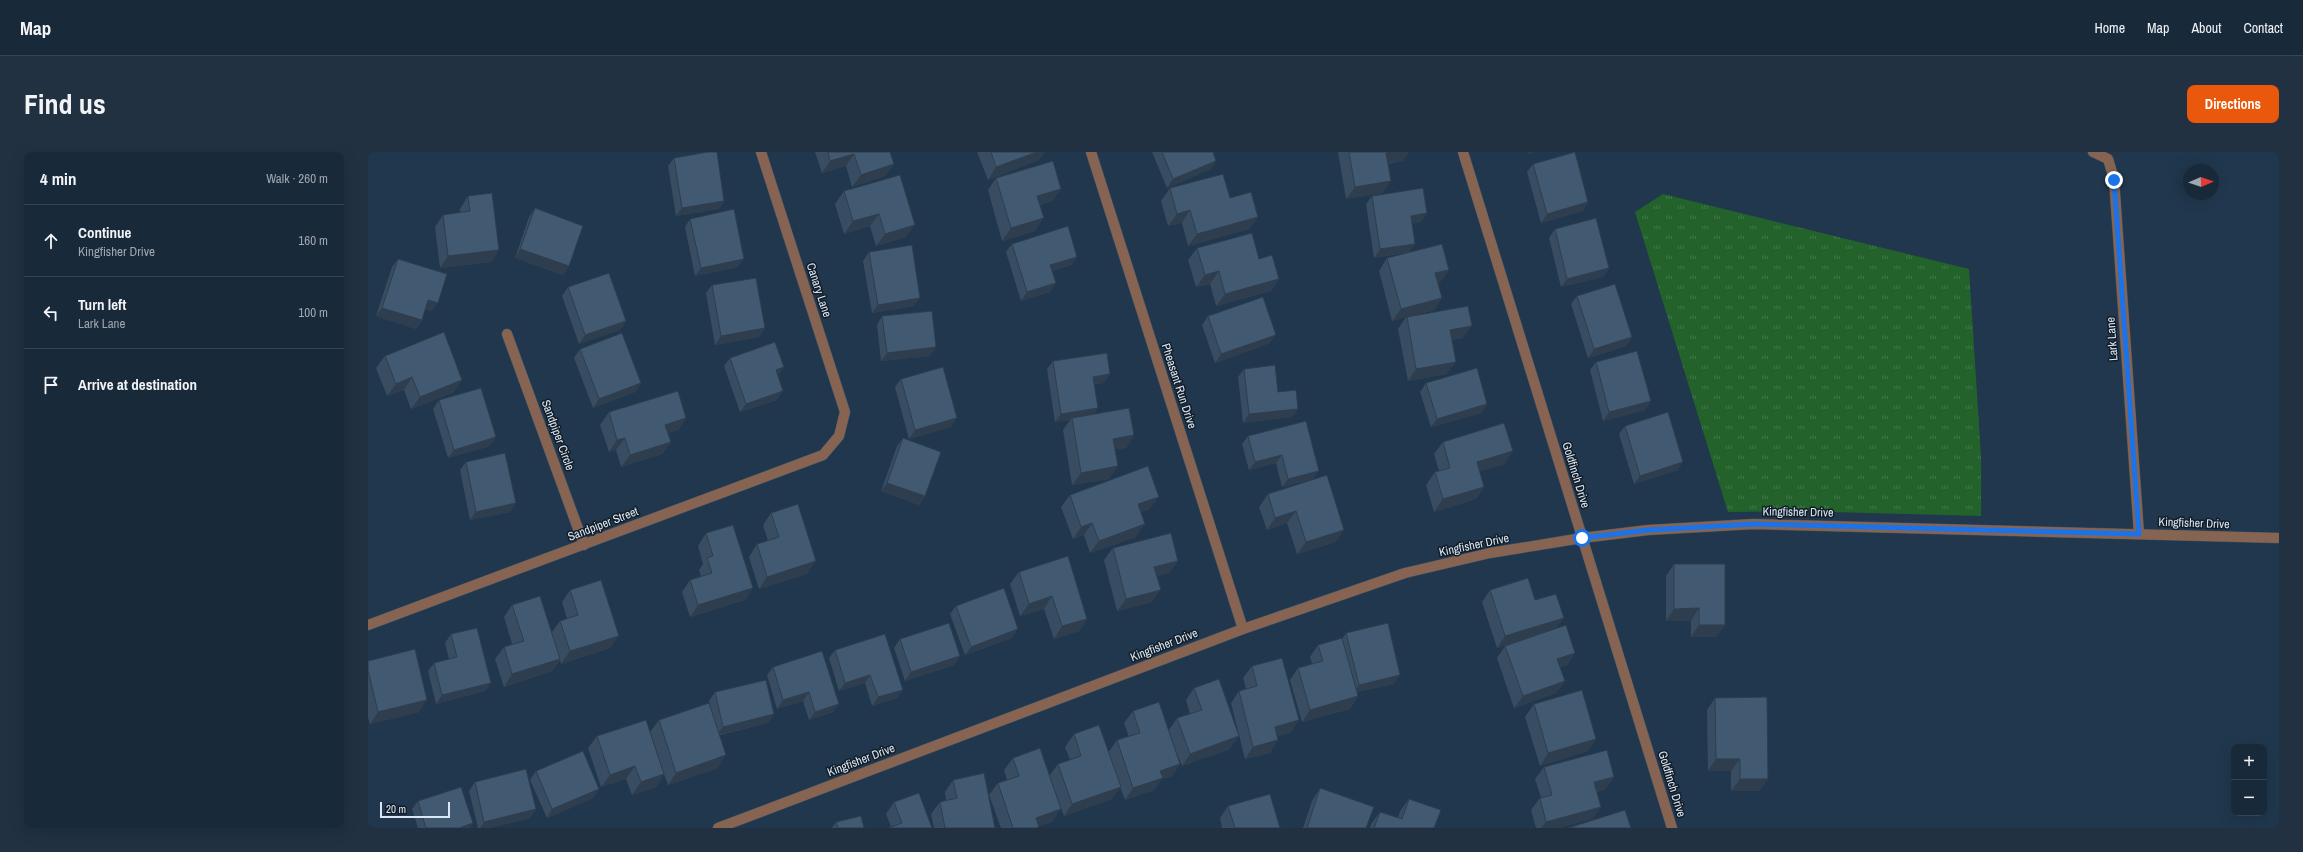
<!DOCTYPE html>
<meta charset="utf-8">
<style>
:root{--surface:#18293a;--page:#213142;--text:#f1f3f6;--muted:#9fa6af;--line:#364554;--accent:#ea580c}
body{margin:0;font-family:"Archivo Narrow",sans-serif;background:var(--page);color:var(--text)}
.controls{position:absolute;right:12px;bottom:12px;display:grid;overflow:hidden;border-radius:8px;box-shadow:0 4px 16px #0002}
.controls button{width:36px;height:36px;display:grid;place-items:center;padding:0;border:0;border-bottom:1px solid var(--line);background:var(--surface);color:var(--text);font:20px sans-serif}
.compass{position:absolute;left:1815px;top:12px;width:36px;height:36px;border-radius:50%;background:var(--surface);box-shadow:0 4px 16px #0002;rotate:88deg}
.scale{position:absolute;left:12px;bottom:10px;width:70px;box-sizing:border-box;padding-left:4px;border:2px solid #dae8f6;border-top:0;font-size:11px;line-height:14px;white-space:nowrap;color:#dae8f6;-webkit-text-stroke:3px #131d27;paint-order:stroke}
.stop{position:absolute;width:12px;height:12px;margin:-9px;border:3px solid #1a73e8;border-radius:50%;background:#fff}
.stop.end{background:#1a73e8;border-color:#fff;box-shadow:0 1px 4px #0008}
.list{margin:0;padding:0;list-style:none}
h2{display:flex;justify-content:space-between;align-items:center;height:52px;margin:0;padding:0 16px;font-size:17px}
h2 small{font-size:13px;font-weight:400;color:var(--muted)}
.list li{display:grid;grid-template-columns:26px 1fr auto;gap:12px;align-items:center;box-sizing:border-box;height:72px;padding:0 16px;border-top:1px solid var(--line)}
.list b{display:block;font-size:15px;white-space:nowrap}
.list p{margin:0;font-size:13px;white-space:nowrap;color:var(--muted)}
.list em{font-size:13px;font-style:normal;color:var(--muted)}
.icon{flex:none;width:22px;height:22px;fill:none;stroke:currentColor;stroke-width:2;stroke-linecap:round;stroke-linejoin:round}
.map{position:relative;flex:none;width:1911px;height:676px;overflow:hidden;border-radius:8px}
header{display:flex;align-items:center;gap:24px;box-sizing:border-box;height:56px;padding:0 20px;background:var(--surface);border-bottom:1px solid var(--line)}
header strong{font-size:19px}
nav{display:flex;gap:22px;margin-inline-start:auto;font-size:14px}
.intro{display:flex;align-items:center;justify-content:space-between;box-sizing:border-box;height:96px;padding:0 24px}
h1{margin:0;font-size:28px}
.button{padding:10px 18px;border-radius:8px;background:var(--accent);color:#fff;font-size:14px;font-weight:700}
main{display:flex;gap:24px;padding:0 24px}
aside{flex:1;background:var(--surface);border-radius:8px;box-shadow:0 4px 16px #0002}
.map>svg:first-child{display:block}
</style>
<header>
<strong>Map</strong>
<nav><a>Home</a><a>Map</a><a>About</a><a>Contact</a></nav>
</header>
<div class="intro"><h1>Find us</h1><a class="button">Directions</a></div>
<main>
<aside>
<h2>4 min<small>Walk · 260 m</small></h2>
<ul class="list">
<li><svg class="icon" aria-label="ahead" viewBox="0 0 24 24"><path d="M12 20V5M6 11l6-6 6 6"/></svg><div><b>Continue</b><p>Kingfisher Drive</p></div><em>160 m</em></li>
<li><svg class="icon" aria-label="left" viewBox="0 0 24 24"><path d="M17 20v-9H6M10 6l-5 5 5 5"/></svg><div><b>Turn left</b><p>Lark Lane</p></div><em>100 m</em></li>
<li><svg class="icon" aria-label="arrive" viewBox="0 0 24 24"><path d="M6 21V4h12l-3 4 3 4H6"/></svg><div><b>Arrive at destination</b></div></li>
</ul>
</aside>
<div class="map">
<svg width="1911" height="676" viewBox="0 0 1911 676">
<defs>
<pattern id="park-tufts" width="24" height="20" patternUnits="userSpaceOnUse"><rect width="24" height="20" fill="#23622a"/><path d="M3 7l-1-3M5 7V3M7 7l1-3M15 17l-1-3M17 17v-4M19 17l1-3" fill="none" stroke="#42784a"/></pattern>
</defs>
<rect width="100%" height="100%" fill="#20374d"/>
<!-- park -->
<path fill="url(#park-tufts)" d="M1295 42 1601 117 1613 305V364L1426 359 1360 360 1267 60Z"/>
<g fill="none" stroke-linecap="round" stroke-linejoin="round">
<!-- minor casing -->
<g stroke="#3e5368" stroke-width="11">
<path id="minor" d="M723 0 875 477
M1095 0 1304 676
M1725 0 1740 7 1746 27 1771 382
M139 182 216 393
M0 473 455 303 471 284 477 260 393 0
M350 676 875 477 1037 421 1122 401 1214 386 1280 378 1386 372 1911 386"/>
</g>
<!-- minor -->
<use href="#minor" stroke="#876452" stroke-width="10"/>
</g>
<!-- wall -->
<path fill="#384d61" d="M447 0H522L526 12 517 24 484 35 478 14 454 21Z
M609 0H677L671 8 620 28Z
M784 0H845L843 17 799 36Z
M970 0H1041L1035 9 1020 12 1023 29 1014 41 978 47Z
M306 6 356 49 351 57 308 64 300 14Z
M1165 12 1220 50 1215 59 1173 71 1159 20Z
M532 23 538 85 508 94 502 74 476 82 467 52 476 39Z
M628 26 693 37 684 49 672 53 667 79 634 89 620 38Z
M802 36 862 46 890 65 881 77 820 94 814 71 800 74 793 49Z
M100 44 131 98 123 110 72 116 67 75 75 63 92 61V57Z
M1004 44 1059 61 1053 70 1044 71 1047 92 1041 100 1006 106 998 52Z
M167 56 201 114 195 123 147 106 161 65Z
M322 67 370 115 327 124 317 75Z
M1187 77 1241 116 1235 125 1193 135 1181 86Z
M644 92 709 105 703 113 684 119 688 131 682 140 653 149 638 100Z
M829 96 891 107 911 127 903 139 848 154 842 132 828 135 820 108Z
M501 100 546 154 504 161 495 109Z
M1019 106 1081 118 1072 130 1070 131 1074 146 1066 158 1048 163 1095 186 1084 188 1079 222 1040 229 1030 177 1038 165 1024 169 1011 119Z
M30 107 64 159 57 157 54 168 48 177 8 164 24 115Z
M344 133 397 176 391 185 347 193 338 141Z
M200 135 258 169 252 178 211 192 194 144Z
M1209 144 1264 185 1258 194 1220 206 1203 152Z
M514 164 562 204 513 209 509 173Z
M840 164 902 191 847 211 834 173Z
M212 197 273 231 267 240 225 256 206 206Z
M17 204 86 240 43 257 36 238 19 244 8 216Z
M362 206 410 223 409 248 372 260 356 214Z
M685 209 742 222 736 231 726 232V262L766 283 758 296 747 297 741 327 704 333 695 278 702 268 687 270 679 217Z
M1228 210 1283 249 1277 258 1235 269 1222 218Z
M876 217 910 240 930 257 924 265 875 271 870 225Z
M533 227 583 275 541 287 527 235Z
M1058 231 1119 252 1113 261 1063 275 1052 240Z
M71 248 128 285 122 294 80 306 65 257Z
M241 260 318 266 310 278 300 281 303 290 294 302 253 315 248 298 241 300 232 273Z
M938 269 945 327 914 335 908 311 881 318 874 292 880 284Z
M1257 274 1310 318 1266 332 1251 282Z
M535 286 557 344 551 353 513 339 529 294Z
M1075 290 1137 312 1111 319 1116 335 1108 347 1066 360 1058 333 1067 320 1071 319 1066 302Z
M98 310 148 351 142 360 102 368 92 318Z
M959 323 968 390 929 402 919 371 899 378 891 355 900 342Z
M702 343 782 357 772 360 768 385 722 401 716 383 705 387 693 355Z
M403 361 439 422 391 437 381 405 389 392 400 389 395 373Z
M338 381 377 448 322 465 314 440 322 428 333 425 331 418 335 412 330 394Z
M745 396 810 409 801 421 789 424 784 450 749 459 736 408Z
M1306 412 1357 473 1348 485H1323V469H1298V424Z
M651 420 719 467 711 479 686 487 676 457 652 464 642 432Z
M202 438 242 496 193 512 192 508 184 519 136 535 127 507 136 495 144 492 136 465 144 453 184 480 192 469 199 467 194 450Z
M1122 438 1167 448 1196 466 1188 476 1207 501 1199 513 1192 515 1197 529 1188 541 1146 556 1129 506 1137 494 1152 489 1129 496 1114 450Z
M588 454 644 486 597 503 582 462Z
M978 481 1026 532 989 540 990 544 982 557 934 570 922 528 930 516 944 512 942 505 950 493 974 487Z
M83 482 123 531 117 539 68 552 60 519 66 511 81 507 77 491Z
M532 487 592 504 586 513 537 529 526 496Z
M467 498 535 538 529 546 504 554 497 531 471 539 461 506Z
M0 509 51 560 2 572 0 565Z
M884 514 931 568 922 581 909 584 910 588 902 601 877 607 863 551 871 539 878 537 875 526Z
M405 515 471 552 465 560 441 568 435 549 409 557 399 523Z
M826 536 862 597 814 614 808 599 812 612 804 624 794 627 786 638 757 648 752 635 744 647 696 664 681 624 690 612 702 608 697 595 706 582 740 601 749 588 761 585 756 571 765 559 801 578 809 566 822 562 818 548Z
M347 540 406 562 400 571 352 583 350 616 300 633 296 622 288 635 264 643 258 627 233 635 220 596 229 584 282 580 291 568 343 556 341 549Z
M1347 546 1400 627 1391 639H1363V619H1340L1339 558Z
M1166 552 1228 587 1220 599 1172 614 1157 565Z
M645 606 684 670 670 674V676H633L621 643 630 631 639 628 636 618Z
M1176 615 1246 625 1237 637 1229 640 1233 655 1224 667 1191 676H1168L1163 658 1172 646H1173L1167 627Z
M168 619 231 637 225 646 179 666 162 628Z
M585 628 627 676H566L563 662 572 650 578 648 577 640Z
M107 630 168 657 162 666 122 676H110L101 639Z
M952 636 998 676H935L944 649Z
M1041 647 1066 676H1002L1003 672 1012 660 1030 666 1032 659Z
M50 649 102 676H50L44 657Z
M526 650 564 676 523 675 518 662Z
M860 654 912 676H854L852 666Z
M468 670 496 676H464Z"/>
<!-- shaded-wall -->
<path fill="#2e3e4f" d="M669 0H677L671 8 620 28 628 15Z
M1024 0H1041L1035 9 1010 13 1018 1Z
M1160 0H1167L1158 3Z
M486 2 478 14 454 21 462 9Z
M848 9 843 17 799 36 805 27Z
M526 12 517 24 484 35 493 23Z
M1023 29 1014 41 978 47 987 35Z
M693 37 684 49 660 57 669 44Z
M356 49 351 57 308 64 314 56Z
M1220 50 1215 59 1173 71 1179 62Z
M822 58 814 71 800 74 809 62Z
M1059 61 1053 70 1037 73 1043 64Z
M511 62 502 74 476 82 485 69Z
M890 65 881 77 820 94 829 82Z
M676 66 667 79 634 89 643 76Z
M547 73 538 85 508 94 517 82Z
M1047 92 1041 100 1006 106 1012 97Z
M152 97 201 114 195 123 147 106Z
M131 98 123 110 72 116 80 104Z
M709 105 703 113 676 121 682 113Z
M376 107 370 115 327 124 333 116Z
M1241 116 1235 125 1193 135 1199 127Z
M1081 118 1072 130 1059 133 1067 121Z
M851 119 842 132 828 135 837 123Z
M911 127 903 139 848 154 857 142Z
M688 131 682 140 653 149 659 140Z
M552 146 546 154 504 161 510 153Z
M1074 146 1066 158 1024 169 1033 157Z
M60 148 70 151 64 159 54 156Z
M14 156 54 168 48 177 8 164Z
M258 169 252 178 211 192 217 183Z
M1104 174 1095 186 1074 190 1082 178Z
M397 176 391 185 347 193 353 184Z
M908 183 902 191 847 211 853 202Z
M1264 185 1258 194 1220 206 1226 197Z
M568 195 562 204 513 209 519 201Z
M1088 210 1079 222 1040 229 1048 217Z
M416 215 410 224 408 218Z
M742 222 736 231 719 233 725 225Z
M44 225 36 238 19 244 28 232Z
M94 228 86 240 43 257 52 245Z
M273 231 267 240 225 256 231 247Z
M415 239 409 248 372 260 378 252Z
M1283 249 1277 258 1235 269 1241 260Z
M1119 252 1113 261 1063 275 1069 267Z
M730 256 724 265 704 266 702 268 687 270 693 262Z
M930 257 924 265 875 271 881 262Z
M318 266 310 278 289 285 297 273Z
M589 266 583 275 541 287 547 278Z
M766 283 758 296 736 299 745 287Z
M128 285 122 294 80 306 86 298Z
M257 286 248 298 241 300 249 288Z
M303 290 294 302 253 315 262 303Z
M1145 299 1137 312 1100 323 1109 310Z
M914 303 908 311 881 318 887 310Z
M1315 310 1310 318 1266 332 1272 324Z
M750 314 741 327 704 333 713 321Z
M951 319 945 327 914 335 920 327Z
M519 331 557 344 551 353 513 339Z
M1116 335 1108 347 1066 360 1075 347Z
M791 345 782 357 761 364 770 352Z
M148 351 142 360 102 368 108 360Z
M928 359 919 371 899 378 907 366Z
M724 371 716 383 705 387 713 375Z
M777 372 768 385 722 401 731 389Z
M976 378 968 390 929 402 938 390Z
M448 409 439 422 391 437 399 425Z
M810 409 801 421 778 427 786 415Z
M385 436 377 448 322 465 330 453Z
M793 438 784 450 749 459 758 447Z
M684 444 676 457 652 464 661 452Z
M1331 456 1323 469H1298L1306 457Z
M1196 466 1187 478 1129 496 1137 484Z
M719 467 711 479 686 487 694 474Z
M1331 473H1357L1348 485H1323Z
M650 477 644 486 597 503 603 495Z
M251 484 242 496 193 512 202 499Z
M1207 501 1199 513 1180 519 1189 507Z
M592 504 586 513 537 529 543 520Z
M192 507 184 519 136 535 144 522Z
M502 523 497 531 471 539 477 531Z
M1032 523 1026 532 985 541 991 533Z
M1197 529 1188 541 1146 556 1155 544Z
M123 531 117 539 68 552 74 543Z
M535 538 529 546 504 554 510 545Z
M441 540 435 549 409 557 415 548Z
M990 544 982 557 934 570 942 558Z
M59 548 51 560 2 572 10 560Z
M471 552 465 560 441 568 447 560Z
M406 562 400 571 349 583 355 575Z
M931 568 922 581 898 587 907 575Z
M871 584 862 597 814 614 822 602Z
M1228 587 1220 599 1172 614 1180 601Z
M910 588 902 601 877 607 885 595Z
M358 603 350 616 300 633 308 621Z
M1348 607H1372L1363 619H1340Z
M812 612 804 624 794 627 786 638 757 648 765 636 792 619Z
M267 614 258 627 233 635 242 623Z
M296 622 288 635 264 643 273 630Z
M1246 625 1237 637 1218 642 1226 630Z
M1372 627H1400L1391 639H1363Z
M753 635 744 647 696 664 704 652Z
M231 637 225 646 179 666 184 657Z
M1233 655 1224 667 1191 676H1173L1178 670Z
M168 657 162 666 122 676H112L116 670Z
M693 657 684 670 666 676 668 666Z
M105 671 102 676H91Z"/>
<!-- building -->
<path fill="#415971" stroke="#2e3e4f" d="M340 0H349L356 49 314 56 306 6Z
M460 0H522L526 12 493 23 486 2 462 9Z
M623 0H669L628 15Z
M794 0H845L848 9 805 27Z
M981 0H1024L1018 1 1023 29 987 35Z
M1207 0 1220 50 1179 62 1165 12Z
M685 9 693 37 669 44 676 66 643 76 628 26Z
M855 22 862 46 883 40 890 65 829 82 822 58 809 62 802 36Z
M532 23 547 73 517 82 511 62 485 69 476 39Z
M1055 36 1059 61 1043 64 1047 92 1012 97 1004 44Z
M124 41 131 98 80 104 75 63 102 59 100 44Z
M167 56 215 74 201 114 152 97Z
M366 57 376 107 333 116 322 67Z
M1228 66 1241 116 1199 127 1187 77Z
M700 74 709 105 682 113 688 131 659 140 644 92Z
M884 81 891 107 904 103 911 127 857 142 851 119 837 123 829 96Z
M1074 92 1081 118 1067 121 1074 146 1033 157 1019 106Z
M544 93 552 146 510 153 501 100Z
M30 107 79 122 70 151 60 148 54 168 14 156Z
M241 121 258 169 217 183 200 135Z
M388 126 397 176 353 184 344 133Z
M1247 132 1264 185 1226 197 1209 144Z
M895 145 908 183 853 202 840 164Z
M1100 154 1104 174 1082 178 1088 210 1048 217 1039 165Z
M564 159 568 195 519 201 514 164Z
M76 180 94 228 52 245 44 225 28 232 17 204Z
M254 181 273 231 231 247 212 197Z
M407 190 416 215 408 218 415 239 378 252 362 206Z
M1269 199 1283 249 1241 260 1228 210Z
M739 201 742 222 725 225 730 256 693 262 685 209Z
M907 213 910 240 928 238 930 257 881 262 876 217Z
M575 215 589 266 547 278 533 227Z
M1109 216 1119 252 1069 267 1058 231Z
M113 236 128 285 86 298 71 248Z
M310 239 318 266 297 273 303 290 262 303 257 286 249 288 241 260Z
M761 256 766 283 745 287 750 314 713 321 704 266Z
M1300 260 1315 310 1272 324 1257 274Z
M938 269 951 319 920 327 914 303 887 310 880 284Z
M1136 271 1145 299 1109 310 1116 335 1075 347 1067 320 1082 316 1075 290Z
M535 286 573 300 557 344 519 331Z
M137 301 148 351 108 360 98 310Z
M780 314 791 345 770 352 777 372 731 389 724 371 713 375 702 343Z
M959 323 976 378 938 390 928 359 907 366 900 342Z
M430 352 448 409 399 425 389 392 411 385 403 361Z
M365 373 385 436 330 453 322 428 344 421 339 406 345 404 338 381Z
M803 381 810 409 786 415 793 438 758 447 745 396Z
M700 404 719 467 694 474 684 444 661 452 651 420Z
M1306 412H1357V473H1331V456L1306 457Z
M1160 426 1167 448 1188 442 1196 466 1137 484 1122 438Z
M233 428 251 484 202 499 192 469 210 463 202 438Z
M636 436 650 477 603 495 588 454Z
M172 444 192 507 144 522 136 495 156 489 144 453Z
M581 471 592 504 543 520 532 487Z
M1020 471 1032 523 991 533 978 481Z
M1198 473 1207 501 1189 507 1197 529 1155 544 1137 494Z
M109 476 123 531 74 543 66 511 89 505 83 482Z
M517 482 535 538 510 545 502 523 477 531 467 498Z
M974 486 990 544 942 558 930 516 955 509 950 493Z
M47 497 59 548 10 560 0 518V509Z
M454 499 471 552 447 560 441 540 415 548 405 515Z
M914 506 931 568 907 575 910 588 885 595 871 539 889 534 884 514Z
M851 527 871 584 822 602 809 566 834 558 826 536Z
M398 528 406 562 355 575 347 540Z
M1214 538 1228 587 1180 601 1166 552Z
M1399 545 1400 627H1372V607H1348L1347 546Z
M791 550 812 612 792 619 795 626 765 636 749 588 772 581 765 559Z
M341 551 358 603 308 621 291 568Z
M278 568 296 622 273 630 267 614 242 623 229 584Z
M731 573 753 635 704 652 690 612 713 604 706 582Z
M672 596 693 657 668 666 671 675 668 676H645L630 631 651 624 645 606Z
M1239 598 1246 625 1226 630 1233 655 1178 670 1172 646 1184 643 1176 615Z
M215 599 231 637 184 657 168 619Z
M158 617 168 657 116 670 107 630Z
M616 621 627 676H577L572 650 589 646 585 628Z
M93 635 105 671 91 676H58L50 649Z
M952 636 1006 655 998 676H939Z
M551 641 564 676H520L534 671 526 650Z
M902 642 912 676H867L860 654Z
M1041 647 1073 658 1066 676H1006L1012 660 1034 667Z
M1257 658 1263 676H1200Z
M493 664 496 676H470L468 670Z"/>
<g fill="none" stroke-linecap="round" stroke-linejoin="round">
<!-- route -->
<path stroke="#1a73e8" stroke-width="5" d="M1214 386 1280 378 1386 372 1771 382 1746 28"/>
</g>
<g text-anchor="middle" dominant-baseline="central" stroke-width="3" stroke-linejoin="round" paint-order="stroke">
<!-- street labels -->
<g font-size="12" fill="#dae8f6" stroke="#131d27">
<text transform="translate(451 138) rotate(72)">Canary Lane</text>
<text transform="translate(1744 187) rotate(-94)">Lark Lane</text>
<text transform="translate(811 234) rotate(72)">Pheasant Run Drive</text>
<text transform="translate(190 283) rotate(70)">Sandpiper Circle</text>
<text transform="translate(1208 323) rotate(73)">Goldfinch Drive</text>
<text transform="translate(1430 360) rotate(1)">Kingfisher Drive</text>
<text transform="translate(1826 371) rotate(2)">Kingfisher Drive</text>
<text transform="translate(235 372) rotate(-21)">Sandpiper Street</text>
<text transform="translate(1106 393) rotate(-12)">Kingfisher Drive</text>
<text transform="translate(796 493) rotate(-21)">Kingfisher Drive</text>
<text transform="translate(493 608) rotate(-21)">Kingfisher Drive</text>
<text transform="translate(1304 632) rotate(73)">Goldfinch Drive</text>
</g>
</g>
</svg>
<div class="controls">
<button>+</button>
<button>−</button>
</div>
<svg class="compass" viewBox="-18 -18 36 36"><path d="M0-13l5 13h-10z" fill="#e53935"/><path d="M0 13l5-13h-10z" fill="#9fa6af"/></svg>
<div class="scale">20 m</div>
<div class="stop" style="left:1214px;top:386px"></div>
<div class="stop end" style="left:1746px;top:28px"></div>
</div>
</main>
